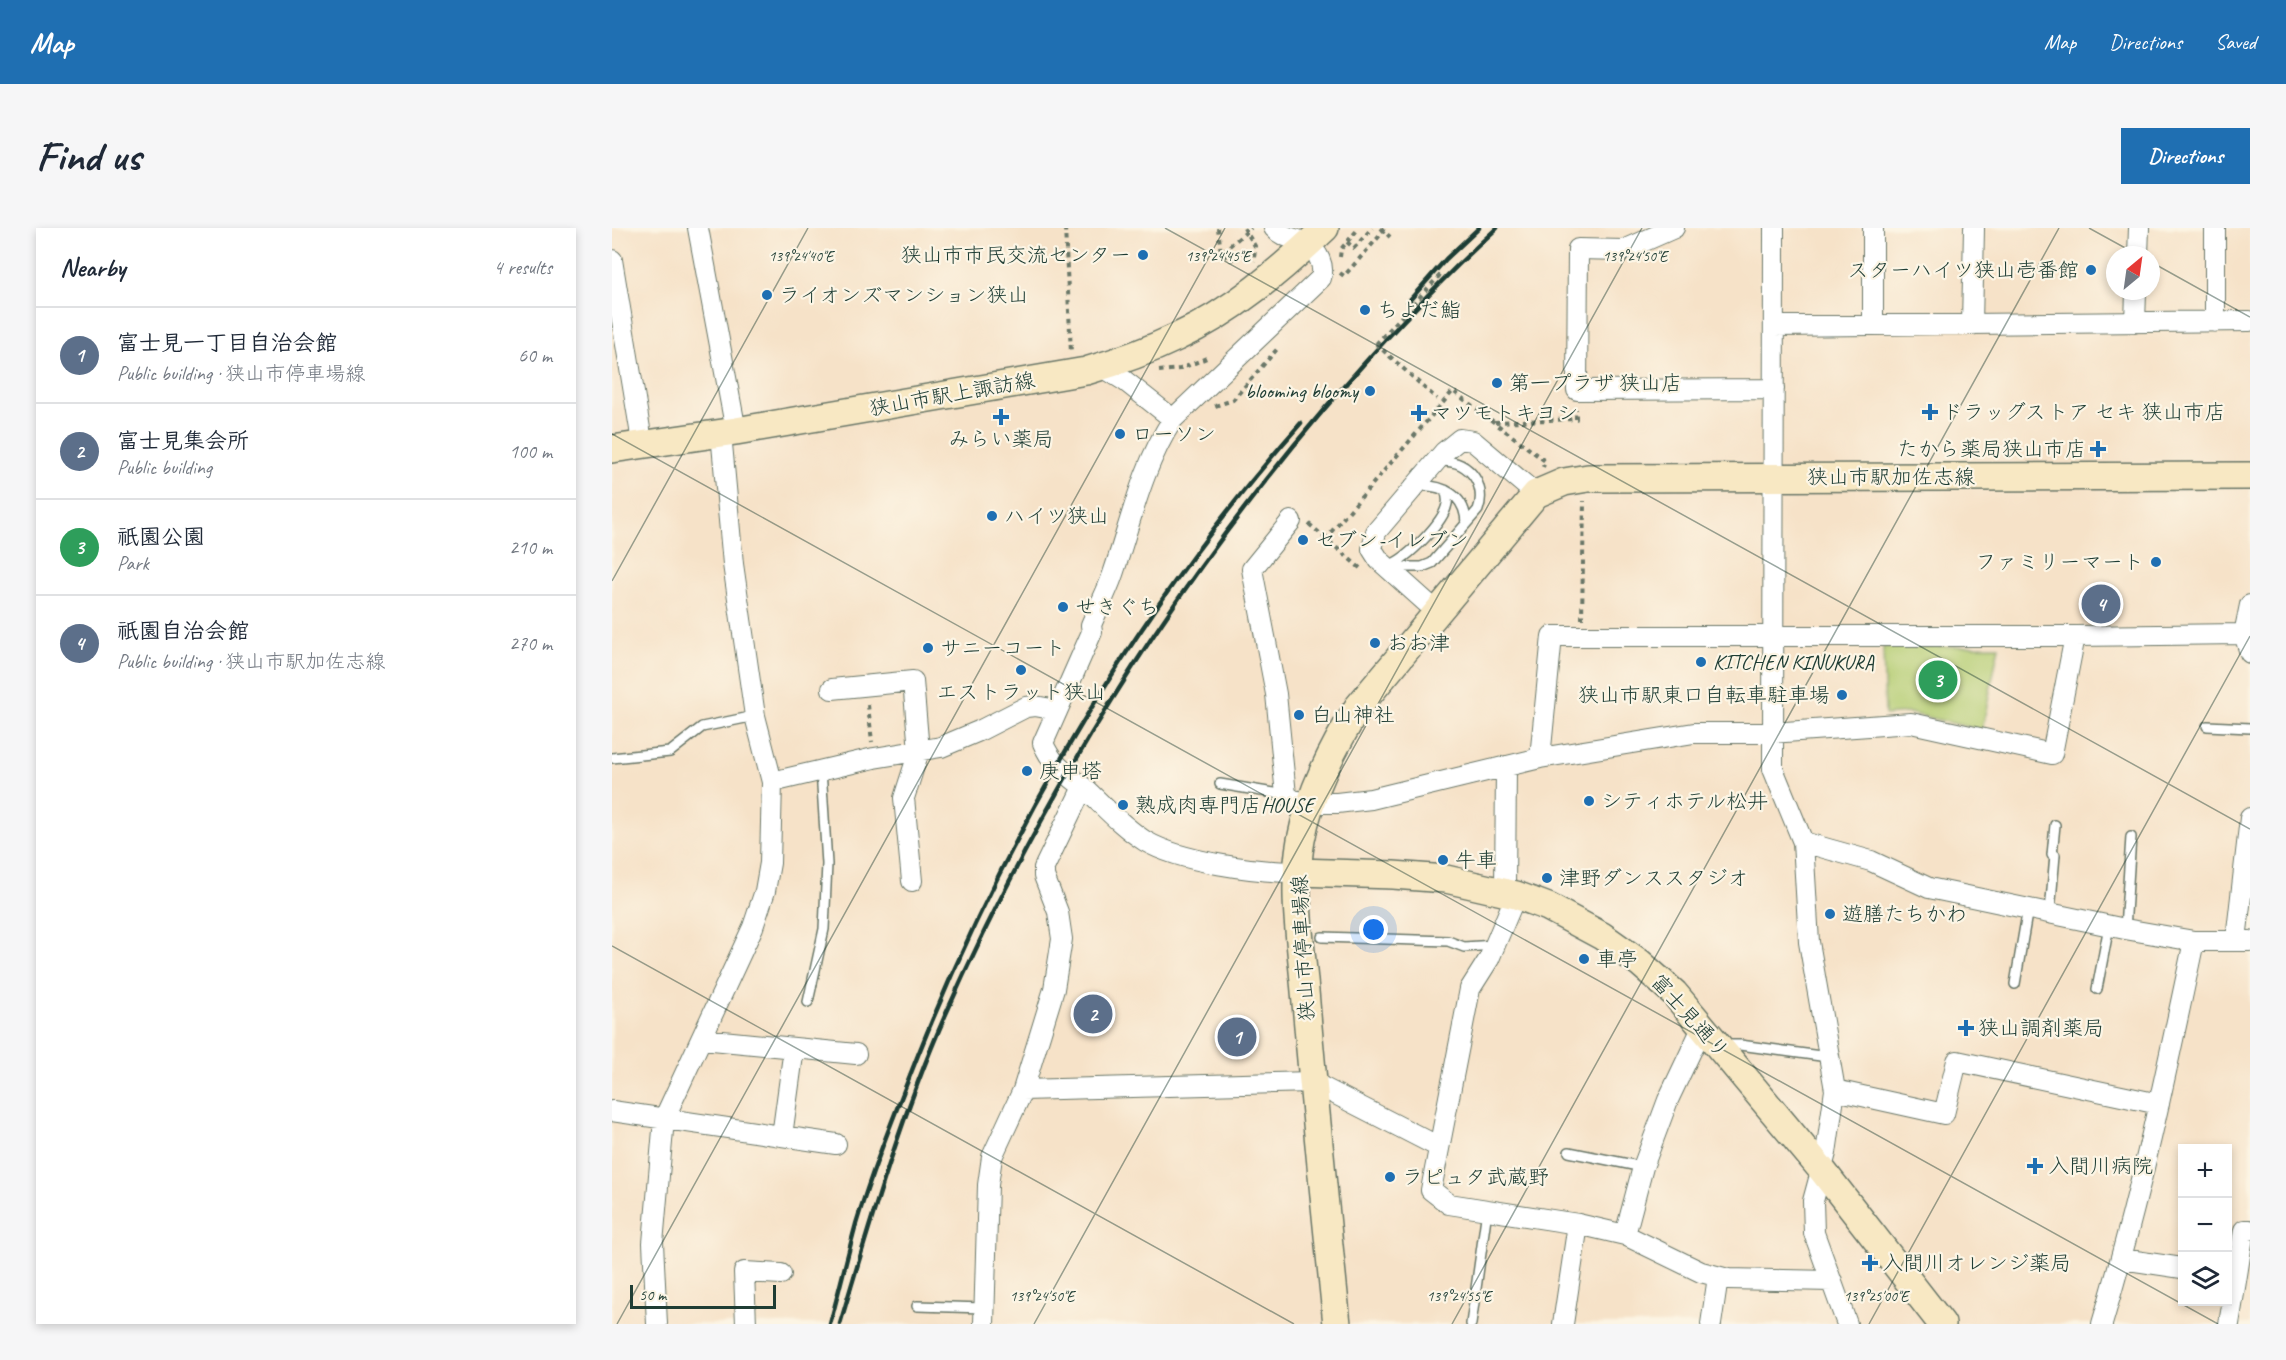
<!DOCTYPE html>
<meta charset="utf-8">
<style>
:root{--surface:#fff;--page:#f6f6f7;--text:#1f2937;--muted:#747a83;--line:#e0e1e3;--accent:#1f6fb2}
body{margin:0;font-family:Caveat,"Klee One",sans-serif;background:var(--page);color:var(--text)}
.controls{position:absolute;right:18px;bottom:18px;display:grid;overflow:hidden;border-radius:0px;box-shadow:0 3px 9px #0003}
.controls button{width:54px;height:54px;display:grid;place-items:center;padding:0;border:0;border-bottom:2px solid var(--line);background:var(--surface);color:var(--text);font:30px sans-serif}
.compass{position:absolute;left:1494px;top:18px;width:54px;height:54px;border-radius:50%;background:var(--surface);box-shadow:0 3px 9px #0003;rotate:29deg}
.scale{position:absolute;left:18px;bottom:15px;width:146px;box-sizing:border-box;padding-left:6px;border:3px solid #1f3d34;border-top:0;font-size:16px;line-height:21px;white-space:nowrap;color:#1f3d34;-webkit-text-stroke:4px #fcf5e5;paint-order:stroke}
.you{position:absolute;left:762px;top:702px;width:21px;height:21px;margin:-15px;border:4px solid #fff;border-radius:50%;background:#1a73e8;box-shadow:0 0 0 9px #1a73e833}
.badge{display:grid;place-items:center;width:39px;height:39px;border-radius:50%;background:var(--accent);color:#fff;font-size:20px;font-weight:700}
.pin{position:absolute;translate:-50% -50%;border:3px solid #fff;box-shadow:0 2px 6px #0006}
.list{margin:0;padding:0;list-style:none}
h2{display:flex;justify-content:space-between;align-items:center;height:78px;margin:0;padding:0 24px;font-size:26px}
h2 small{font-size:20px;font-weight:400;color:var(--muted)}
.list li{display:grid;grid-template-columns:39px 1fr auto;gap:18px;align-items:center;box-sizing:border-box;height:96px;padding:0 24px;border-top:2px solid var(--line)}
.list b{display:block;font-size:22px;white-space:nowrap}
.list p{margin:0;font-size:20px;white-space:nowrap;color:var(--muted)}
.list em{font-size:20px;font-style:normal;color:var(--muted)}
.icon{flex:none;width:33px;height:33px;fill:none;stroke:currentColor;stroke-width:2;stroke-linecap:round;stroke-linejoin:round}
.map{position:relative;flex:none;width:1638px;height:1096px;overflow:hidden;border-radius:0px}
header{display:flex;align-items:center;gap:36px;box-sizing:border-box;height:84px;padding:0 30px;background:var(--accent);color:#fff}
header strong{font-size:28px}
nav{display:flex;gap:33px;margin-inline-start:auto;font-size:21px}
.intro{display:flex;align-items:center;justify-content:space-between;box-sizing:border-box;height:144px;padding:0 36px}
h1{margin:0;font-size:42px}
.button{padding:15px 27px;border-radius:0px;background:var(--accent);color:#fff;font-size:21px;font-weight:700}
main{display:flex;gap:36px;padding:0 36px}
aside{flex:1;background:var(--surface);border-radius:0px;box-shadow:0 3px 9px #0003}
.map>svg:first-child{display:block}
</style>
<header>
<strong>Map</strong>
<nav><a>Map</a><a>Directions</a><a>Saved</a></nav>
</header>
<div class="intro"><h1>Find us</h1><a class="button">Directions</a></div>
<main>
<aside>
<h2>Nearby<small>4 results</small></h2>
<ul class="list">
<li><span class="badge" style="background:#5c6f8a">1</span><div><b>富士見一丁目自治会館</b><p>Public building · 狭山市停車場線</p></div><em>60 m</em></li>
<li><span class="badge" style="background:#5c6f8a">2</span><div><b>富士見集会所</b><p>Public building</p></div><em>100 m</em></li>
<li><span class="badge" style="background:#2e9e5b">3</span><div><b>祇園公園</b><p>Park</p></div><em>210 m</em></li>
<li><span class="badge" style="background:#5c6f8a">4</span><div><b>祇園自治会館</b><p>Public building · 狭山市駅加佐志線</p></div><em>270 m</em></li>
</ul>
</aside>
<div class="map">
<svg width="1638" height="1096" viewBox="0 0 1638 1096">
<rect width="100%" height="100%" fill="#fcf5e5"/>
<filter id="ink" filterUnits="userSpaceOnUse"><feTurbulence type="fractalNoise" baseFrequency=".0167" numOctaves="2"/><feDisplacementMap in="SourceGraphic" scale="12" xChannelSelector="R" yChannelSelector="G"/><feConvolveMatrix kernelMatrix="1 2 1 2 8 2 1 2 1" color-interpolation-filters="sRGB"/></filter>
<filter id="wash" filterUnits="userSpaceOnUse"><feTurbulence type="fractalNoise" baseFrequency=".008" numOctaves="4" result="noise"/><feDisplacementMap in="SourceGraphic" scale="24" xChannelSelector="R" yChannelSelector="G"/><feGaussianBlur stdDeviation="1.35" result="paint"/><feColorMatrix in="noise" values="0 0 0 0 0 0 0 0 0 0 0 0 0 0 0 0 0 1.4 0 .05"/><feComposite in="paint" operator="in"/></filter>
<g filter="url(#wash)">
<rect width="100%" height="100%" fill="#f6e2c8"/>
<!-- green -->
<path fill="#b3cc71" stroke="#698452" stroke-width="1.5" d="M1387 418 1370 502 1297 485 1273 487 1271 419Z"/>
</g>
<g filter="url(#ink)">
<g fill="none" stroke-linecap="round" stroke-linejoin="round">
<!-- lane casing -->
<g stroke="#6a7768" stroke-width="12">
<path id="lane" d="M805 258C830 256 854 267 854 296
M778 337C796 330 832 294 835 276 836 271 835 267 833 262
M779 339H810L820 335 866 282C876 255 853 228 825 234
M1595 498 1638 500
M0 530 58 524 90 499 143 488
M608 556 674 567
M1438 684 1443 627H1440L1443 597
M1513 701 1519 609
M710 709 836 713 852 719 883 717
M1403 756 1416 680
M1485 761 1497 698
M196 774 212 701 215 636 209 542
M1112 817H1128L1216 829
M957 924 1031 939
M305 1078 372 1080
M859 1096 875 982"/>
</g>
<!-- street casing -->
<g stroke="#6a7768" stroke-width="22">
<path id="street" d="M86 0 124 203
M1062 0 1012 22 966 21 965 162 1162 161
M1162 0 1161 541 1191 614 1197 714 1223 862 1214 925 1201 973 1202 1005 1235 1096
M1603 0V94
M1526 27 1527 0
M0 32 28 201 29 216
M1523 95 1524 63
M1261 97V0
M1360 97 1362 0
M1162 98 1638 93
M489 138 513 153 561 191 709 50C713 38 706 24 696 17 685 9 671 11 662 0
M561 191C530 239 519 293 501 346 495 364 486 380 479 397L480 404 431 515C440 537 453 544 471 559 491 577 509 598 533 613 569 634 644 644 686 644
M679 293 640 341 664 466 674 567 681 572 699 575H725L759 571 928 530 1082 505H1159L1299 495 1440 526 1463 408
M1638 377 1632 406 1638 425
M825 384 767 332 760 321 764 304 832 224 848 211 861 213 924 266
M220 461 301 453 307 523 292 570 300 653
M928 530 940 408H1463L1632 406
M160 554 262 530 329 519 367 503 414 479 423 478 445 482
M1191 614 1259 633 1317 660 1513 701 1582 713H1638
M893 664 894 538
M904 667 877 731 858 761 819 962 837 976 966 996 1013 1007 1089 1044 1116 1051 1220 1053
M1624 712 1638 590
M90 811 244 826
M411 862 700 854 827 919
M1223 862 1332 886 1345 833 1547 876
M0 883 224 916
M170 908 182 820
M1013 1007 1031 939 1056 872 1091 798
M1510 1031 1570 1040
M1616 1046 1625 1047 1632 1002H1638
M45 1096 41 1015 52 891 141 699 153 663 158 635 160 554 143 488 121 336 109 205
M134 1096 132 1044 169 1046
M372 1096 376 957 380 929 411 862 442 761 450 711 446 684 432 648V640L471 559
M951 1096 966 996
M1099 1096 1106 1049
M1490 1096C1528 970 1555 841 1582 713
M1617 1096 1625 1047"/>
</g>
<!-- secondary casing -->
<g stroke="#6a7768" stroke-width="30">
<path id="secondary" d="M0 221 124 203 474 143C505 134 536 123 565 109 620 84 669 42 713 0
M686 644 781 647 834 651 904 667 936 679 990 708 1028 735 1062 765 1210 942 1330 1096
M725 1096C714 989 703 882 694 775 690 722 679 665 689 612 698 564 721 520 746 479L924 266 952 254 976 250 1638 248"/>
</g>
<!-- path -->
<path stroke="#6a7768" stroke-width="4" stroke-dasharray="4.5 4.5" stroke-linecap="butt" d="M453 0 459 125
M606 0 609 25
M632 0 643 18 642 33
M769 0 778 9
M735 14 742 20 760 0
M728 29 729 21 747 0
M728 45 732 48 772 3
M764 116 829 46
M547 143 568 141 597 129
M603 178 621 172 666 120
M883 194 964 191V181
M697 296 748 340
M713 311 841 163 933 233 931 239
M970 391 972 273
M256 477 260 514"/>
<!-- lane -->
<use href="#lane" stroke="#fff" stroke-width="9"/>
<!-- street -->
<use href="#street" stroke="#fff" stroke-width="20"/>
<!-- secondary -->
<use href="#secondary" stroke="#f8e8c3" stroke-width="27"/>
<!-- rail -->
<path stroke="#1f3d34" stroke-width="4.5" d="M796 74 834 31 867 0
M218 1096C227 1063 235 1029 244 996 261 939 284 883 306 827 398 598 525 380 689 195
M228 1096C259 992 289 888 333 788 431 567 557 363 714 179 768 116 824 56 885 0"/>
<!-- path-bridge -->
<path stroke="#6a7768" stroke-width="4" stroke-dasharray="4.5 4.5" stroke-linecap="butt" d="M629 24 619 32 609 25 639 0
M764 116 825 171"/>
</g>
</g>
<!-- ticks -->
<path fill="none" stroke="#1f3d34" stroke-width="1.5" stroke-opacity="0.45" d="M553 0 1638 601M1477 0 1526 27M1539 34 1638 89M0 206 1606 1096M0 353 196 0M0 718 682 1096M5 1096 613 0M422 1096 1030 0M840 1096 1447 0M1257 1096 1638 408"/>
<!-- markers -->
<g fill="#1f6fb2" stroke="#fcf5e5" stroke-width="2">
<circle cx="531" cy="27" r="6"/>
<circle cx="1479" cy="42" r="6"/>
<circle cx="155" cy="67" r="6"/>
<circle cx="753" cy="82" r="6"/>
<circle cx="885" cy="155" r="6"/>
<circle cx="758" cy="163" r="6"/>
<path d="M1315 175h6v6h6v6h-6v6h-6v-6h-6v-6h6z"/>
<path d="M804 176h6v6h6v6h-6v6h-6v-6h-6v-6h6z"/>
<path d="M386 180h6v6h6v6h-6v6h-6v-6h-6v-6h6z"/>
<circle cx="508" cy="206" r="6"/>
<path d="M1483 212h6v6h6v6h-6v6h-6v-6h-6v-6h6z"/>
<circle cx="380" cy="288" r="6"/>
<circle cx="691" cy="312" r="6"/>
<circle cx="1544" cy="334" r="6"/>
<circle cx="451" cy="379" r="6"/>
<circle cx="763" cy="415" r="6"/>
<circle cx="316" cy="420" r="6"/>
<circle cx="1089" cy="434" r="6"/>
<circle cx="409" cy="442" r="6"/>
<circle cx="1230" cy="467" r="6"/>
<circle cx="687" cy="487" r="6"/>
<circle cx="415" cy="543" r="6"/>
<circle cx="977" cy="573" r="6"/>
<circle cx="511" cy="577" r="6"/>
<circle cx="831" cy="632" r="6"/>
<circle cx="935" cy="650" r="6"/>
<circle cx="1218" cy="686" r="6"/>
<circle cx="972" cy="731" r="6"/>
<path d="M1351 791h6v6h6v6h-6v6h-6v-6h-6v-6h6z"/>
<path d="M1420 929h6v6h6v6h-6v6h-6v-6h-6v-6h6z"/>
<circle cx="778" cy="949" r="6"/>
<path d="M1255 1026h6v6h6v6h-6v6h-6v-6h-6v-6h6z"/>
</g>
<g text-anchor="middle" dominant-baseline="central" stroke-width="4.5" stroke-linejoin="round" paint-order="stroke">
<!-- poi labels -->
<g font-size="21" fill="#1f3d34" stroke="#fcf5e5" text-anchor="start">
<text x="519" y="27" text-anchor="end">狭山市市民交流センター</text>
<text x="1467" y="42" text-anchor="end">スターハイツ狭山壱番館</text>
<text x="167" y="67">ライオンズマンション狭山</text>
<text x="765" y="82">ちよだ鮨</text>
<text x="897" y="155">第一プラザ 狭山店</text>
<text x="746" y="163" text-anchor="end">blooming bloomy</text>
<text x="1330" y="184">ドラッグストア セキ 狭山市店</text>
<text x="819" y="185">マツモトキヨシ</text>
<text x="520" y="206">ローソン</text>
<text x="389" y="211" text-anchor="middle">みらい薬局</text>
<text x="1474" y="221" text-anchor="end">たから薬局狭山市店</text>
<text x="392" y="288">ハイツ狭山</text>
<text x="703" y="312">セブン-イレブン</text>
<text x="1532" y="334" text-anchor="end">ファミリーマート</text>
<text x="463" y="379">せきぐち</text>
<text x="775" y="415">おお津</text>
<text x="328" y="420">サニーコート</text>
<text x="1101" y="434">KITCHEN KINUKURA</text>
<text x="409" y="464" text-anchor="middle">エストラット狭山</text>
<text x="1218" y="467" text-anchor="end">狭山市駅東口自転車駐車場</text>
<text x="699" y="487">白山神社</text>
<text x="427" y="543">庚申塔</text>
<text x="989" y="573">シティホテル松井</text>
<text x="523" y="577">熟成肉専門店HOUSE</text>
<text x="843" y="632">牛車</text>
<text x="947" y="650">津野ダンススタジオ</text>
<text x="1230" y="686">遊膳たちかわ</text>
<text x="984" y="731">車亭</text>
<text x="1366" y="800">狭山調剤薬局</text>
<text x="1436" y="938">入間川病院</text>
<text x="790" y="949">ラピュタ武蔵野</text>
<text x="1270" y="1035">入間川オレンジ薬局</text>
</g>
<!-- street labels -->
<g font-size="21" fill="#1f3d34" stroke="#fcf5e5">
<text transform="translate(340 166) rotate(-10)">狭山市駅上諏訪線</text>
<text x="1279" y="249">狭山市駅加佐志線</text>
<text transform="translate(691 720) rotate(-93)">狭山市停車場線</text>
<text transform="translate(1078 788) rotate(48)">富士見通り</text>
</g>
</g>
<g font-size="15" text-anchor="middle" fill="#1f3d34" stroke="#fcf5e5" stroke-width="4.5" stroke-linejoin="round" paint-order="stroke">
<text x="189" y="33">139°24'40"E</text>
<text x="606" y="33">139°24'45"E</text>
<text x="1023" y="33">139°24'50"E</text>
<text x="430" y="1073">139°24'50"E</text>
<text x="847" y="1073">139°24'55"E</text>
<text x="1264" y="1073">139°25'00"E</text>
</g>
</svg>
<div class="controls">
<button>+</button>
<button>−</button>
<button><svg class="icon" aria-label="layers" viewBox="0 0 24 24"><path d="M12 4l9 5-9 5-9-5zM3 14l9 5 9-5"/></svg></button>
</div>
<svg class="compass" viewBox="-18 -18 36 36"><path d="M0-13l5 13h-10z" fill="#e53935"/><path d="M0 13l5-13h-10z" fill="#747a83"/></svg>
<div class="scale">50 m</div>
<div class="you"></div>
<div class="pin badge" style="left:625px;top:809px;background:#5c6f8a">1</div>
<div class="pin badge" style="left:481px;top:786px;background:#5c6f8a">2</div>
<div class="pin badge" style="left:1326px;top:452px;background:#2e9e5b">3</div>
<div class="pin badge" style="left:1489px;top:376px;background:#5c6f8a">4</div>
</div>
</main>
